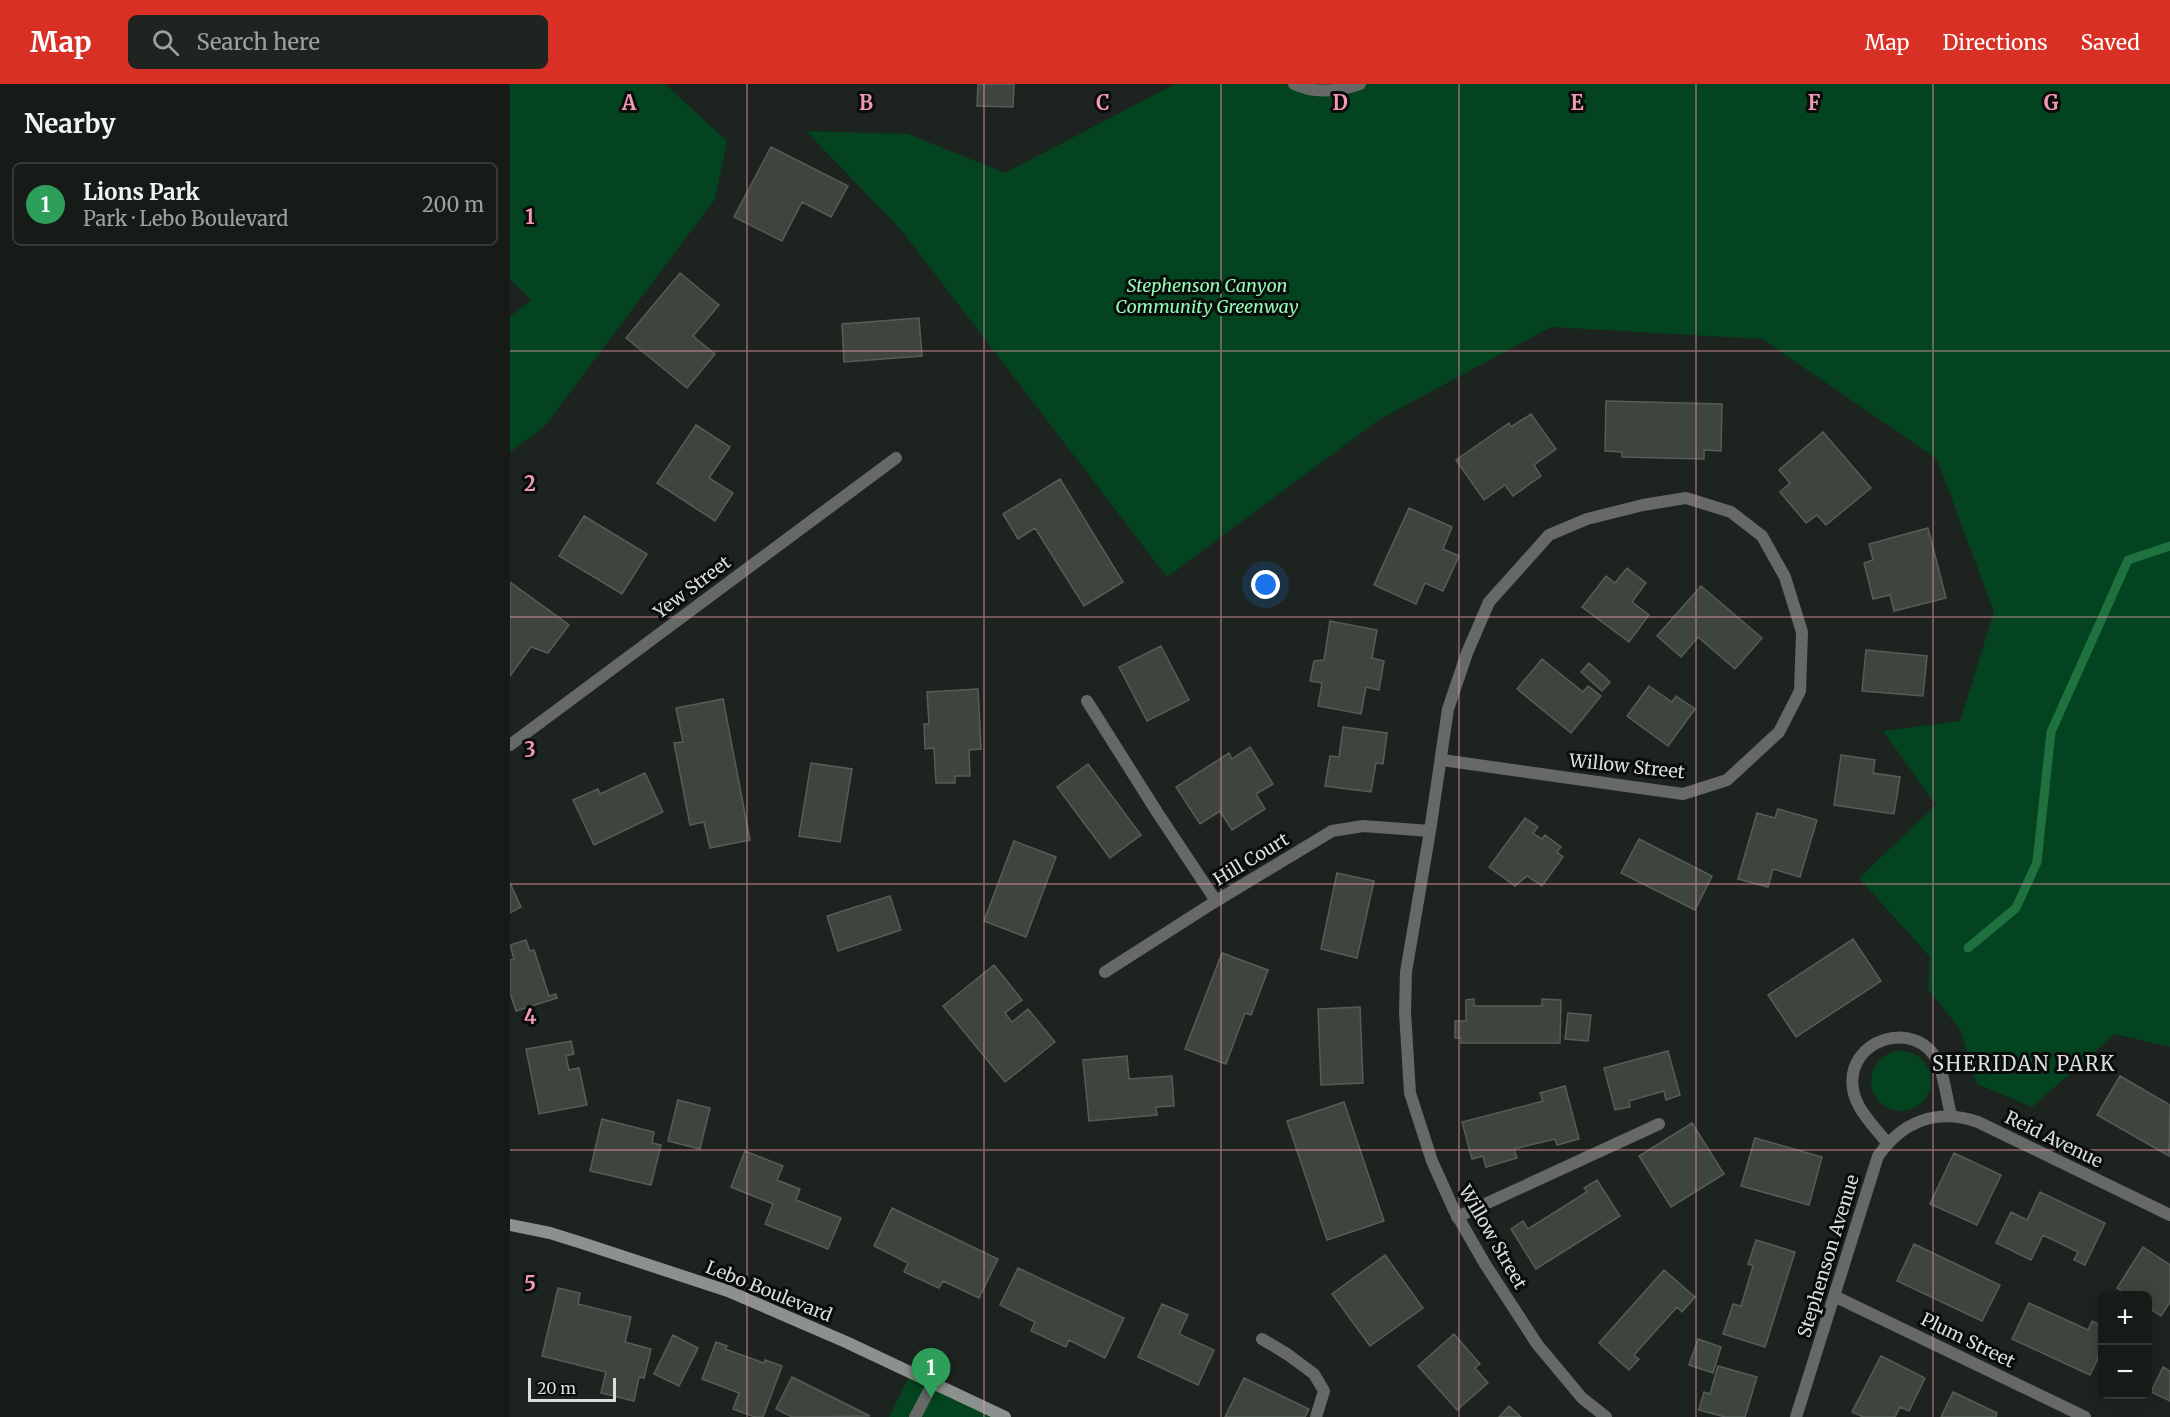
<!DOCTYPE html>
<meta charset="utf-8">
<style>
:root{--surface:#161b17;--page:#1f2420;--text:#f1f3f6;--muted:#9ea1a1;--line:#353936;--accent:#d93025}
body{margin:0;font-family:Merriweather,serif;background:var(--page);color:var(--text)}
.controls{position:absolute;right:18px;bottom:18px;display:grid;overflow:hidden;border-radius:9px;box-shadow:0 3px 15px #0003}
.controls button{width:54px;height:54px;display:grid;place-items:center;padding:0;border:0;border-bottom:2px solid var(--line);background:var(--surface);color:var(--text);font:30px sans-serif}
.scale{position:absolute;left:18px;bottom:15px;width:88px;box-sizing:border-box;padding-left:6px;border:3px solid #dbdfdc;border-top:0;font-size:16px;line-height:21px;white-space:nowrap;color:#dbdfdc;-webkit-text-stroke:4px #090c0a;paint-order:stroke}
.you{position:absolute;left:756px;top:501px;width:21px;height:21px;margin:-15px;border:4px solid #fff;border-radius:50%;background:#1a73e8;box-shadow:0 0 0 9px #1a73e833}
.badge{display:grid;place-items:center;width:39px;height:39px;border-radius:50%;background:var(--accent);color:#fff;font-size:20px;font-weight:700}
.pin{position:absolute;translate:-50% -50px;filter:drop-shadow(0 2px 3px #0008)}
.pin::after{content:'';position:absolute;top:32px;width:21px;height:18px;background:inherit;clip-path:polygon(0 0,100% 0,50% 100%)}
.list{margin:0;padding:0;list-style:none}
h2{display:flex;justify-content:space-between;align-items:center;height:78px;margin:0;padding:0 24px;font-size:26px}
h2 small{font-size:20px;font-weight:400;color:var(--muted)}
.list li{display:grid;grid-template-columns:39px 1fr auto;gap:18px;align-items:center;box-sizing:border-box;height:84px;margin:0 12px 12px;padding:0 12px;border:2px solid var(--line);border-radius:9px}
.list b{display:block;font-size:22px;white-space:nowrap}
.list p{margin:0;font-size:20px;white-space:nowrap;color:var(--muted)}
.list em{font-size:20px;font-style:normal;color:var(--muted)}
.icon{flex:none;width:33px;height:33px;fill:none;stroke:currentColor;stroke-width:2;stroke-linecap:round;stroke-linejoin:round}
.map{position:relative;flex:none;width:1660px;height:1333px;overflow:hidden}
header{display:flex;align-items:center;gap:36px;box-sizing:border-box;height:84px;padding:0 30px;background:var(--accent);color:#fff}
header strong{font-size:28px}
nav{display:flex;gap:33px;margin-inline-start:auto;font-size:21px}
.search{width:420px;height:54px;background:var(--page);display:flex;align-items:center;gap:15px;box-sizing:border-box;padding:0 21px;border-radius:9px;color:var(--muted);font-size:22px}
main{display:flex}
aside{flex:1;background:var(--surface)}
.map>svg:first-child{display:block}
</style>
<header>
<strong>Map</strong>
<div class="search"><svg class="icon" aria-label="search" viewBox="0 0 24 24"><circle cx="10" cy="10" r="6"/><path d="M15 15l6 6"/></svg>Search here</div>
<nav><a>Map</a><a>Directions</a><a>Saved</a></nav>
</header>
<main>
<aside>
<h2>Nearby<small></small></h2>
<ul class="list">
<li><span class="badge" style="background:#2e9e5b">1</span><div><b>Lions Park</b><p>Park · Lebo Boulevard</p></div><em>200 m</em></li>
</ul>
</aside>
<div class="map">
<svg width="1660" height="1333" viewBox="0 0 1660 1333">
<rect width="100%" height="100%" fill="#1d241f"/>
<!-- green -->
<path fill="#034320" d="M0 0H155L217 57 205 115 34 343 0 368V233L21 216 0 195Z
M665 0H1660V963L1605 950 1522 1023 1467 1000 1450 945 1418 905 1420 873 1349 794 1426 721 1373 647 1450 637 1484 528 1427 375 1252 255 1041 243 870 335 657 493 392 147 296 47 398 50 495 89Z
M1361 997a30 30 0 1 1 60 0a30 30 0 1 1-60 0Z
M401 1289 495 1333H379Z"/>
<g fill="none" stroke-linecap="round" stroke-linejoin="round">
<!-- stream -->
<path stroke="#1f7140" stroke-width="9" d="M1458 864 1506 824 1527 778 1541 648 1618 476 1660 462"/>
</g>
<!-- building -->
<path fill="#3e453f" stroke="#565d58" stroke-width="1.5" d="M468 0H504L503 23 467 22Z
M261 63 338 102 321 133 292 118 272 157 224 133Z
M170 189 209 221 183 252 205 270 177 304 116 254Z
M409 234 412 272 334 278 332 240Z
M1096 317 1212 320 1211 367 1194 366V375L1112 373V368L1095 367Z
M1021 330 1046 365 1024 381 1031 392 1003 412 995 401 974 416 946 376 999 339 1001 343Z
M186 341 220 363 199 394 223 409 205 437 147 399Z
M1313 348 1361 404 1316 441 1307 431 1296 439 1270 408 1280 399 1269 386Z
M550 395 613 498 574 522 525 444 508 455 493 430Z
M899 424 942 443 933 465 949 472 933 507 915 499 906 520 864 501Z
M74 432 137 470 112 510 49 472Z
M1418 444 1436 514 1384 527 1380 511 1363 515 1354 479 1363 476 1359 460Z
M1117 484 1136 499 1122 518 1139 531 1119 558 1072 523 1096 492 1105 499Z
M0 498 59 541 38 569 21 563 0 592Z
M1191 502 1252 554 1225 585 1188 553 1171 573 1147 552Z
M820 537 867 546 862 574 874 577 869 606 856 603 851 630 808 622 812 599 800 597 804 577 814 576Z
M651 562 679 616 637 637 609 583Z
M1356 566 1417 572 1413 612 1352 607Z
M1032 575 1073 608 1078 602 1091 612 1061 649 1007 605Z
M1079 579 1100 598 1092 607 1071 588Z
M1139 602 1162 618 1166 612 1185 625 1158 662 1117 632Z
M468 605 471 665 459 666 460 692H445V699H426L424 664 415 665 414 640H419L417 608Z
M213 615 240 756 200 764 194 738 180 741 164 659 173 658 166 624Z
M833 643 877 649 873 680 866 679 861 708 815 702 820 672 829 673Z
M740 663 763 700 746 710 755 725 722 746 710 727 690 740 666 703 719 669 722 675Z
M1331 671 1365 676 1363 689 1390 693 1384 730 1324 721Z
M301 679 342 685 330 758 289 752Z
M578 680 631 751 600 774 547 703Z
M135 689 153 728 84 761 63 716 88 705 90 710Z
M1268 725 1307 736 1290 793 1263 785 1258 803 1228 795 1247 729 1265 734Z
M1015 734 1028 743 1023 749 1032 755 1035 751 1051 763 1047 768 1053 773 1032 802 1017 792 1005 802 979 783Z
M1129 755 1202 792 1185 826 1111 789Z
M504 757 546 773 516 853 474 837Z
M827 789 864 797 847 874 811 865Z
M0 799 11 823 0 829Z
M380 812 391 846 328 867 317 832Z
M1343 855 1371 897 1286 953 1258 911Z
M16 856 20 867 24 866 39 912 46 910 47 914 6 927 0 909V876L4 875 0 861Z
M712 869 758 886 741 931 735 929 716 980 675 965Z
M484 881 512 916 495 929 502 938 518 925 545 958 495 998 433 922Z
M964 915V922H1032V915L1051 916 1050 959H951V954H945V937H956V916Z
M850 923 853 999 811 1001 808 925Z
M1058 929 1081 931 1078 957 1055 955Z
M61 957 64 970 56 972 59 986 69 984 77 1021 29 1030 16 965Z
M1158 967 1170 1011 1156 1016 1154 1007 1119 1017 1120 1023 1105 1026 1094 984Z
M617 972 619 995 662 992 664 1022 646 1023 647 1031 579 1037 573 976Z
M1610 992 1660 1021 1659 1072 1587 1031Z
M1055 1002 1069 1055 1047 1061 1045 1055 1004 1065 1007 1074 976 1083 973 1072 962 1075 952 1038 1033 1017 1030 1009Z
M168 1016 200 1024 190 1065 158 1057Z
M834 1018 874 1137 817 1156 777 1037Z
M92 1035 144 1048 142 1059 151 1061 141 1101 80 1087Z
M1182 1039 1214 1090 1161 1123 1129 1072Z
M1245 1054 1312 1073 1299 1121 1231 1102Z
M235 1067 273 1082 267 1096 290 1105 286 1116 331 1134 318 1165 255 1140 263 1120 221 1103Z
M1444 1069 1491 1091 1467 1141 1420 1120Z
M1087 1096 1110 1132 1026 1185 1001 1145 1013 1137 1018 1145 1077 1108 1074 1104Z
M1530 1108 1595 1139 1575 1181 1564 1176 1568 1168 1533 1151 1521 1176 1486 1159 1501 1128 1517 1136Z
M382 1124 488 1175 469 1214 433 1197 429 1204 394 1188 398 1179 364 1162Z
M1246 1156 1285 1168 1255 1263 1213 1250 1223 1220 1231 1222 1243 1182 1238 1180Z
M1404 1160 1490 1201 1472 1237 1387 1197Z
M1633 1163 1660 1181V1218L1651 1232 1638 1223V1212H1619L1607 1204Z
M875 1171 913 1224 860 1262 822 1210Z
M508 1184 614 1234 595 1274 559 1256 556 1263 521 1247 525 1238 490 1221Z
M1154 1186 1185 1213 1172 1228 1167 1223 1124 1271 1129 1275 1119 1286 1089 1259Z
M48 1204 70 1209 68 1220 121 1233 115 1258 141 1265 134 1294 129 1293 124 1317 91 1309 96 1288 32 1272Z
M1519 1219 1578 1246 1582 1237 1592 1242V1266L1580 1291 1502 1255Z
M652 1220 678 1231 669 1250 704 1266 688 1301 628 1273Z
M944 1250 970 1280 965 1284 978 1299 947 1326 908 1282Z
M163 1251 188 1264 169 1302 144 1290Z
M1188 1255 1211 1263 1203 1289 1179 1281Z
M206 1258 217 1262 215 1265 254 1279 255 1276 272 1282 253 1333H245L223 1325 229 1309 192 1295Z
M1371 1272 1415 1294 1399 1327 1390 1323 1385 1333H1353L1342 1328Z
M1208 1282 1247 1293 1235 1333H1215L1189 1326 1194 1308 1200 1310Z
M1653 1283 1660 1287V1317L1641 1308Z
M282 1293 360 1332 282 1333 266 1325Z
M734 1294 799 1325 795 1333H715Z
M1443 1308 1487 1329 1486 1333H1431Z
M999 1322 1011 1333H989Z"/>
<g fill="none" stroke-linecap="round" stroke-linejoin="round">
<!-- service -->
<path stroke="#666966" stroke-width="12" d="M577 617 647 728 706 817
M1377 1059C1365 1043 1346 1026 1343 1005 1335 955 1406 933 1428 978 1434 992 1437 1016 1441 1031
M947 1133 1149 1040
M752 1255 777 1270 804 1290 814 1307 806 1333
M405 1333 423 1299"/>
<!-- minor -->
<path stroke="#666966" stroke-width="12" d="M784 0C804 10 829 7 850 0
M0 661 386 374
M932 676 1173 710 1217 696 1269 648 1290 607 1292 548 1275 493 1252 452 1221 428 1176 414 1133 421 1077 435 1039 451 979 518 957 569 938 625 920 747 896 888 895 928 900 1009 922 1077 944 1126 975 1180 1027 1260 1072 1314 1096 1333
M595 888 706 817 822 747 853 742 920 747
M1324 1212 1575 1333
M1286 1333 1368 1072C1393 1037 1427 1024 1468 1038L1660 1131"/>
<!-- secondary -->
<path stroke="#8c918d" stroke-width="12" d="M0 1141 40 1149 72 1159 218 1207 336 1258 495 1333"/>
</g>
<!-- grid -->
<path fill="none" stroke="#f19ab1" stroke-width="1.5" stroke-opacity="0.55" d="M237 0V1333M474 0V1333M711 0V1333M949 0V1333M1186 0V1333M1423 0V1333M0 267H1660M0 533H1660M0 800H1660M0 1066H1660"/>
<g text-anchor="middle" dominant-baseline="central" stroke-width="6" stroke-linejoin="round" paint-order="stroke">
<!-- park labels -->
<g font-size="18" font-style="italic" fill="#94fdb5" stroke="#090c0a">
<text x="697" y="201">Stephenson Canyon<tspan x="697" dy="21">Community Greenway</tspan></text>
</g>
<!-- street labels -->
<g font-size="18" fill="#dbdfdc" stroke="#090c0a">
<text transform="translate(182 503) rotate(-37)">Yew Street</text>
<text transform="translate(1117 682) rotate(6)">Willow Street</text>
<text transform="translate(741 775) rotate(-31)">Hill Court</text>
<text transform="translate(1544 1055) rotate(26)">Reid Avenue</text>
<text transform="translate(983 1153) rotate(60)">Willow Street</text>
<text transform="translate(1318 1172) rotate(-73)">Stephenson Avenue</text>
<text transform="translate(259 1207) rotate(22)">Lebo Boulevard</text>
<text transform="translate(1458 1256) rotate(26)">Plum Street</text>
</g>
<!-- neighbourhood labels -->
<g font-size="20" letter-spacing="1.5" fill="#dbdfdc" stroke="#090c0a">
<text x="1514" y="979">SHERIDAN PARK</text>
</g>
</g>
<g font-size="20" text-anchor="middle" font-weight="bold" fill="#f19ab1" stroke="#090c0a" stroke-width="6" stroke-linejoin="round" paint-order="stroke">
<text x="119" y="26">A</text>
<text x="356" y="26">B</text>
<text x="593" y="26">C</text>
<text x="830" y="26">D</text>
<text x="1067" y="26">E</text>
<text x="1304" y="26">F</text>
<text x="1541" y="26">G</text>
<text x="20" y="140">1</text>
<text x="20" y="407">2</text>
<text x="20" y="673">3</text>
<text x="20" y="940">4</text>
<text x="20" y="1207">5</text>
</g>
</svg>
<div class="controls">
<button>+</button>
<button>−</button>
</div>
<div class="scale">20 m</div>
<div class="you"></div>
<div class="pin badge" style="left:421px;top:1314px;background:#2e9e5b">1</div>
</div>
</main>
